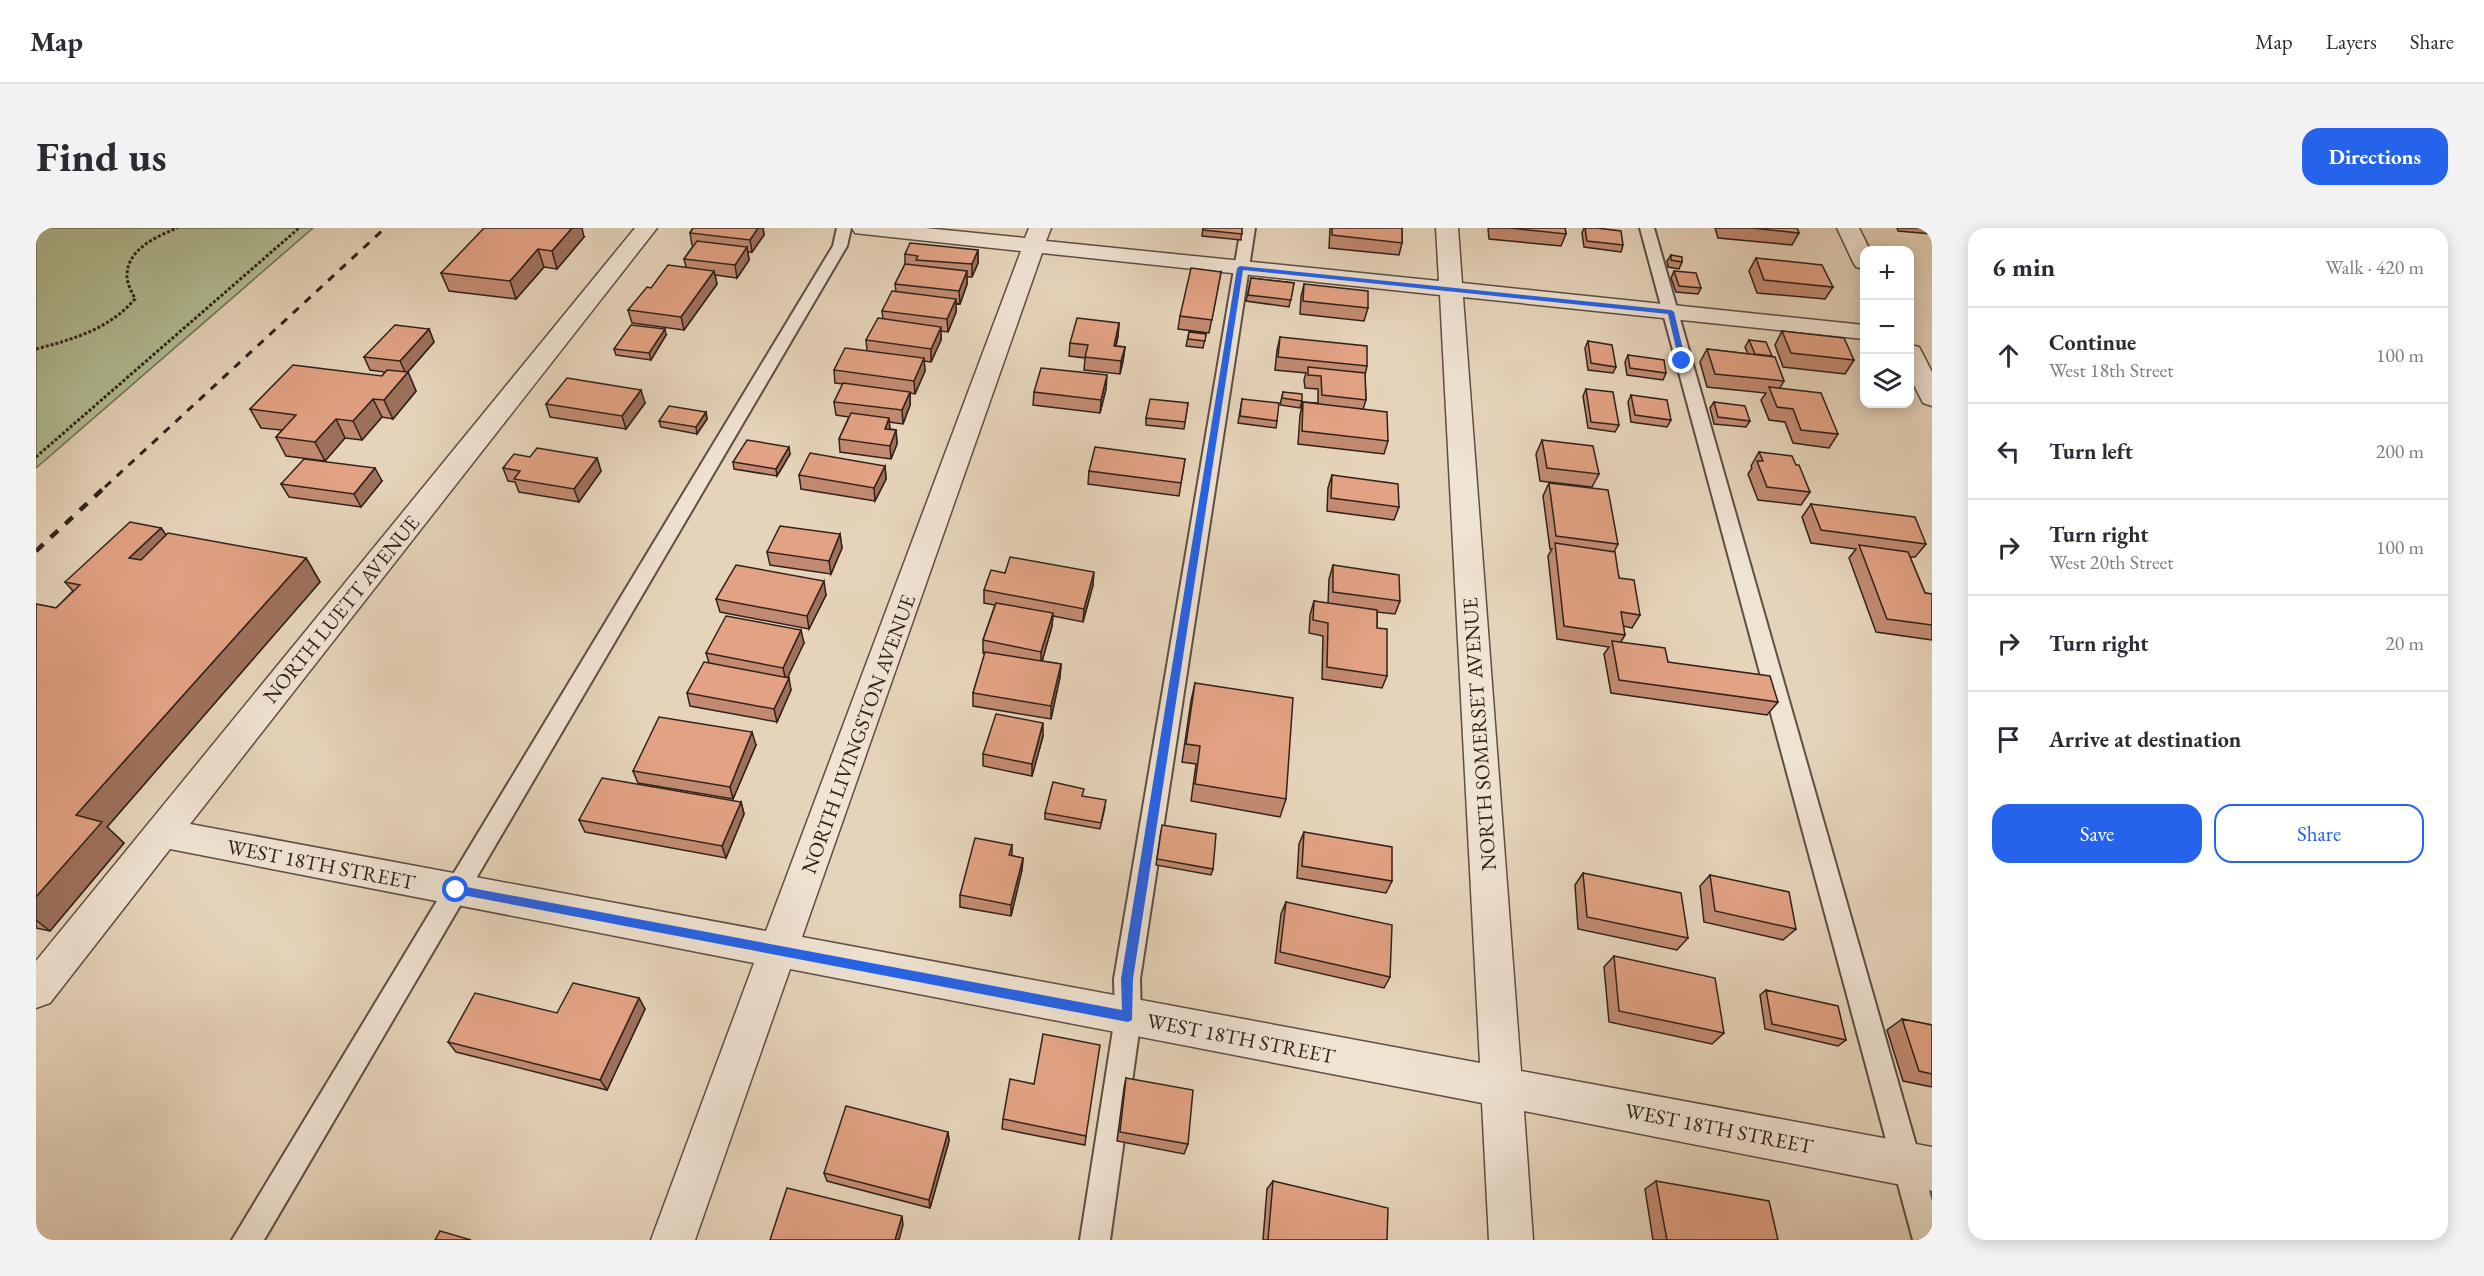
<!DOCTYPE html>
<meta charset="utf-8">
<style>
:root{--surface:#fff;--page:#f2f2f3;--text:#2b2b33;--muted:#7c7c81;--line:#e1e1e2;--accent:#2563eb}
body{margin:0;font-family:"EB Garamond",serif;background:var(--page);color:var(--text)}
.controls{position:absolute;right:18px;top:18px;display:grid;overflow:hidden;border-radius:12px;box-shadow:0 3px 15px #0003}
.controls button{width:54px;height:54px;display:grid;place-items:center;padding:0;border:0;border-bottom:2px solid var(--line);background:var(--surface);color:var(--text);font:30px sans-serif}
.stop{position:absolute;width:18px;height:18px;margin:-14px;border:4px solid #2563eb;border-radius:50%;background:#fff}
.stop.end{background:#2563eb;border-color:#fff;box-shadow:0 2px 6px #0008}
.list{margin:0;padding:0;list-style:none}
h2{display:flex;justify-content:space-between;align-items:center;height:78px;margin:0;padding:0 24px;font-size:26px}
h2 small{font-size:20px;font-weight:400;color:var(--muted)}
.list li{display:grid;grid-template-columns:39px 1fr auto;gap:18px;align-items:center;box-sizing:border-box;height:96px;padding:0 24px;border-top:2px solid var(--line)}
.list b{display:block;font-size:22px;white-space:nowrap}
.list p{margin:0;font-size:20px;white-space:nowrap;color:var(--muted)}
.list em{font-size:20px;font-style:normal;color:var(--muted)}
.actions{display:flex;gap:12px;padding:18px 24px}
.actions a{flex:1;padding:14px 0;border:2px solid var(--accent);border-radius:18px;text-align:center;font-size:21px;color:var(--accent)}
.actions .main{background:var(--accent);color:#fff}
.icon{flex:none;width:33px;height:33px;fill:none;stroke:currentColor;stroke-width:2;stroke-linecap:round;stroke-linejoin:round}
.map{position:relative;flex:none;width:1896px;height:1012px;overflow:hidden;border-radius:18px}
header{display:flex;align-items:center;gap:36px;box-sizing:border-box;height:84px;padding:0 30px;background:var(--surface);border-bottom:2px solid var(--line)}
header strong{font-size:28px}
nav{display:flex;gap:33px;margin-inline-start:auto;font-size:21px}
.intro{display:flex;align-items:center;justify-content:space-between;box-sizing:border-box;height:144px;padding:0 36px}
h1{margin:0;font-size:42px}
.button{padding:15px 27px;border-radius:18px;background:var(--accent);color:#fff;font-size:21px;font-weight:700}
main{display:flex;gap:36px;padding:0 36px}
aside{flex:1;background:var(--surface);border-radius:18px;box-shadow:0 3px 15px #0003}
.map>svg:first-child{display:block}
</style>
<header>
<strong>Map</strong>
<nav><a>Map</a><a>Layers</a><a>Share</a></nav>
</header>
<div class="intro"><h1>Find us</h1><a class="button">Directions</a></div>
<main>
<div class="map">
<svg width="1896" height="1012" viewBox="0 0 1896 1012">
<rect width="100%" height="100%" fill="#e6d4ba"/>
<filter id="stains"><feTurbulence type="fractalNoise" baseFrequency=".00333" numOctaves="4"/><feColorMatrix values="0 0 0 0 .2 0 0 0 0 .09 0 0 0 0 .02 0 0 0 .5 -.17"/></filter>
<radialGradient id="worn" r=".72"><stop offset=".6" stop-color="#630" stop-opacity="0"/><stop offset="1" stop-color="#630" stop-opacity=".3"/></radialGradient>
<!-- green -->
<path fill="#b1bd93" stroke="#717058" stroke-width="1.5" d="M0 0H277L0 240Z"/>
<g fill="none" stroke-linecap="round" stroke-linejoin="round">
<!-- service casing -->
<g stroke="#5e4e44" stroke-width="4">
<path id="service" d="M801 0H815L811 18 228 1012H196L797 18Z
M1205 0H1219L1104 751 1105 789 1074 1012H1044L1079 789 1078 751Z
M1604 0H1618L1896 973V1012H1877Z"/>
</g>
<!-- minor casing -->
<g stroke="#5e4e44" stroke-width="3">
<path id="minor" d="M599 0H621L154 596 730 703 985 23 827 6 819 5 816 0H889L989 10 993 0H1015L1010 13 1403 53 1400 0H1422L1426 55 1828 97V111L1427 69 1485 843 1896 919V963L1488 883 1497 1012H1453L1446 875 754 741 659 1012H615L718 735 134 621 14 775 0 780V733ZM1006 25 1404 67 1444 835 766 709Z
M1801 0H1823L1834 22H1828V41L1820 39 1817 34Z
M1874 117 1883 119 1896 144V178L1887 175 1874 149Z"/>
</g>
<!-- path -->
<path stroke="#31221c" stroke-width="3" stroke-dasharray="3 2" stroke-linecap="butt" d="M0 121C38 111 73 101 99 71 96 64 91 56 91 48 91 21 120 9 141 0
M0 229 263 0"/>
<!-- service -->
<use href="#service" fill="#efe3d2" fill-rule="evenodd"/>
<!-- minor -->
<use href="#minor" fill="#efe3d2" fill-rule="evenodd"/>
<!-- rail-far1 -->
<path stroke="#31221c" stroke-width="3" stroke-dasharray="8 8" stroke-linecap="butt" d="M69 259 349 0"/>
<!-- rail -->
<path stroke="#31221c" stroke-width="4.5" stroke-dasharray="10 10" stroke-linecap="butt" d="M0 323 70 258"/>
</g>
<!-- wall -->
<path fill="#c28b71" stroke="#31221c" stroke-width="1.5" d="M657 0H727L728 7 716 24H712L713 32 701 50 679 47 681 56 648 102 596 95 592 82 615 60 650 39 648 31 657 18 656 17 654 5Z
M1167 0H1206L1205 12 1166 8Z
M1294 0H1366V15L1363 27 1293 20Z
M1452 0H1529L1530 6 1525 18 1453 11Z
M1548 0H1561L1587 17 1585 24 1548 19 1546 5Z
M1679 0H1761L1763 5 1756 17 1682 10Z
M1861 0H1896V6L1862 3Z
M548 9 521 41 508 39 480 71 413 63 405 45Z
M942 22V35L936 49H931V56L924 76 920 75V84L912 104 905 103V112L895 134 888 133 889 143 879 166 874 165V177L867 196 853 194 854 201 860 202 861 216 855 231 804 224 803 211 813 189 800 187 798 174 807 156 799 155 798 142 831 122 830 112 847 91 846 83 860 64 859 56 869 36V26Z
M1635 27 1646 34 1643 41 1632 39 1631 33Z
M1720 30 1797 59 1789 71 1721 65 1713 43Z
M1638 43 1665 60 1662 66 1640 64 1635 50Z
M1185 44 1173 105 1142 101 1144 88Z
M1215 50 1258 55 1253 79 1210 73Z
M1268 56 1332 80 1328 93 1264 86 1265 69Z
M1083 95 1082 108 1080 118 1089 119 1087 133 1084 146 1048 142 1049 130 1033 128 1034 115Z
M393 101 398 114 372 144 380 163 357 191 346 189 326 212 309 210 289 233 250 228 240 209 246 202 225 200 214 181 346 148 349 144 334 142 328 129Z
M1746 103 1818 132 1809 146 1747 139 1739 117Z
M1153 104 1170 106 1167 120 1150 118Z
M630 107 615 132 580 127 578 121Z
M1244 109 1331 138 1329 147 1330 172 1327 181 1352 213 1348 226 1262 216 1264 187 1267 174 1282 175V161L1269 160 1268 152 1270 145 1239 142 1241 122Z
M1713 112 1736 128 1748 153 1744 160 1802 206 1793 220 1757 215 1749 194 1733 192 1725 172 1730 165 1671 159 1664 134 1671 121 1712 126 1709 119Z
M1552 113 1580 139 1577 145 1552 142 1549 120Z
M1592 127 1630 145 1627 152 1591 147 1589 134Z
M1070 161 1064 185 997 177 998 164Z
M1550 161 1583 197 1579 204 1552 200 1547 168Z
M1247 164 1266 173 1264 180 1244 177Z
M1595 167 1635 192 1631 199 1595 194 1592 174Z
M1206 171 1241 193 1240 200 1202 195Z
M1678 174 1714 193 1710 199 1678 196 1674 180Z
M609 175 590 201 514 189 510 176Z
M1152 175 1148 201 1110 197V190Z
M670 184 671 191 661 206 625 199 623 193Z
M1506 212 1563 246 1556 259 1504 253 1500 226Z
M1723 224 1760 237 1774 264 1765 277 1722 272 1712 246 1716 240 1715 238Z
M754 226 741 248 698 241 697 234Z
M494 229 561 230 565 243 543 274 483 264 479 254 472 253 467 240Z
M1149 231 1143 268 1052 256 1053 243Z
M849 238 850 251 839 273 765 261 763 247Z
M1296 247 1363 279 1358 292 1291 283 1292 260Z
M346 253 325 279 253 269 245 256Z
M1513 255 1582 316 1578 324 1583 350 1604 387 1596 400 1587 398 1589 407 1584 415 1632 434 1742 474 1731 487 1575 465 1568 426 1573 419 1521 411 1512 328 1516 321H1514L1507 268Z
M1775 276 1890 316 1879 329H1874L1889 365 1896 366V412L1840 404 1813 330 1820 321 1775 315 1766 289Z
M125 300 130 308 270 330 284 354 71 599 88 615 14 703 0 700V376L20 380 37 363 29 354Z
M804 306 806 320 795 346 734 337 731 324Z
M1297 337 1364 373 1359 386 1341 384V400L1351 448 1346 460 1286 451 1287 408 1273 405 1274 387 1278 373 1292 376 1293 351Z
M969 345 1057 357 1047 394 1017 388 1016 398 1006 433 1025 436 1024 449 1015 491 937 478V465L949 426 947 425V412L959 377 948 375V362Z
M790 367 773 401 684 384 680 371Z
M768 415 751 449 755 462 741 494 654 478 651 465 673 435 670 425Z
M1159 455 1250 571 1244 589 1155 573 1160 536 1146 534 1155 473Z
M1007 508 996 548 947 538V526Z
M720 517 697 571 602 555 597 543Z
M705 574 708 586 690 630 549 604 543 592Z
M1069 579 1064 601 1009 591V585Z
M1125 603 1177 641 1175 647 1120 637Z
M1268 604 1356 653 1350 665 1261 650 1263 616Z
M976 617V628L987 630 986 642 975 688 924 679V667Z
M1547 645 1652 710 1641 722 1542 701 1539 657Z
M1674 647 1760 701 1747 712 1668 694 1664 658Z
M1250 674 1354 749 1348 760 1239 735 1245 686Z
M1578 728 1688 805 1676 816 1573 794 1568 739Z
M1730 762 1810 812 1802 818 1729 801 1724 767Z
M603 770 609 781 571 862 420 824 412 814 521 785Z
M1866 791 1896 797V859L1867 853 1851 802Z
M1090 850 1152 916 1148 926 1081 913 1088 860Z
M998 856 1050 908 1049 917 966 901 967 891Z
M912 904 913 913 894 980 791 953 788 945Z
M1237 953 1351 1012H1227L1231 961Z
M1620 953 1742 1012H1617L1609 961Z"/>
<!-- shaded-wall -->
<path fill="#9e715c" stroke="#31221c" stroke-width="1.5" d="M536 0H546L548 9 521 41 516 23Z
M722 0H727L728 7 716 24 714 12Z
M711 19 713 32 701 50 699 37Z
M502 21 508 39 480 71 474 53Z
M942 22V35L936 49V36Z
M678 43 681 56 648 102 645 89Z
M931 43V56L924 76 923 63Z
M920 71V84L912 104 911 91Z
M1083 95 1082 108 1077 131 1078 118Z
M905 99V112L895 134V121Z
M393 101 398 114 370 146 364 133Z
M629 101 630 107 615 132 613 125Z
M1089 119 1087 133 1084 146 1085 133Z
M888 130 889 143 879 166 878 153Z
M372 144 380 163 357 191 348 172Z
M1071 147 1070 161 1064 185 1065 172Z
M605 162 609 175 590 201 586 188Z
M874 164V177L867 196 866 182Z
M337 171 346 189 326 212 317 193Z
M670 184 671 191 661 206 660 199Z
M853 190 854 203 849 201Z
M300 191 309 210 289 233 279 214Z
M860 202 861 216 855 231 854 218Z
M753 219 754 226 741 248 740 241Z
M561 230 565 243 543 274 538 261Z
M849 238 850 251 839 273 838 260Z
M339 240 346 253 325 279 318 266Z
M125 300 142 323 111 353 93 330Z
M804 306 806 320 795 346 793 333Z
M270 330 284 354 71 599 88 615 14 703 0 692V669L40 587Z
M1058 344 1057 357 1047 394 1048 381Z
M788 353 790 367 773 401 771 388Z
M1017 385 1016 398 1005 437V424Z
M765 402 768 415 750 453 747 440Z
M1025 436 1024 449 1015 491V478Z
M753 450 755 462 741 494 738 481Z
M1007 495V508L996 548V536Z
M716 504 720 517 697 571 694 559Z
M705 574 708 586 690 630 686 618Z
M987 630 986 642 975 688V677Z
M603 770 609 781 571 862 564 852Z
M912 904 913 913 894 980 893 972Z
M866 988 867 997 863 1012H859Z"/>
<!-- building -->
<path fill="#e2a283" stroke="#31221c" stroke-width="1.5" d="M448 0H536L516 23 502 21 474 53 405 45Z
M657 0H722L714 12 654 5Z
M1167 0H1206V6L1167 2Z
M1296 0H1366V15L1296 7Z
M1474 0H1529L1530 6Z
M1549 0H1561L1585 3 1587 17 1551 13Z
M1716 0H1761L1763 5Z
M661 13 711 19 699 37 648 31Z
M874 15 942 22 936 36 880 32 882 28 869 26Z
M1635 27 1646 29V34L1635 32Z
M1720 30 1786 37 1797 59 1728 52Z
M869 36 931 43 923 63 859 56Z
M632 37 678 43 645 89 592 82 611 59 615 60Z
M1155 40 1185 44 1176 92 1144 88Z
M1638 43 1660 45 1665 60 1643 58Z
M1215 50 1258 55 1255 72 1212 67Z
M1268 56 1332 63V80L1267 73Z
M856 63 920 71 911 91 846 83Z
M842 90 905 99 895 121 830 112Z
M1041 90 1083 95 1078 118 1089 119 1085 133 1049 129 1052 117 1034 115Z
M359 97 393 101 364 133 328 129Z
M595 97 629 101 613 125 578 121Z
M1746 103 1808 110 1818 132 1755 125Z
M1153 104 1170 106 1169 113 1152 111Z
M1244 109 1331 118V138L1242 129Z
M1713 112 1730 114 1736 128 1719 126Z
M1552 113 1576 117 1580 139 1555 135Z
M809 120 888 130 878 153 798 142Z
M1671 121 1739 129 1748 153 1679 146Z
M1592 127 1628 132 1630 145 1594 140Z
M257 137 346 148 351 142 372 144 348 172 337 171 317 193 300 191 279 214 240 209 260 187 214 181Z
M1272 139 1329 145 1330 172 1286 167 1285 148 1272 147Z
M1005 140 1071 147 1065 172 998 164Z
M531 150 605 162 586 188 510 176Z
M807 155 874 164 866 182 798 174Z
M1733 159 1785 165 1802 206 1765 202 1757 181 1741 179Z
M1550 161 1577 164 1583 197 1555 194Z
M1247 164 1266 166V173L1246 170Z
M1595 167 1631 172 1635 192 1599 187Z
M1114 171 1152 175 1149 194 1110 190Z
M1206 171 1243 175 1241 193 1204 188Z
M1267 174 1351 184 1352 213 1266 203Z
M1678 174 1709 178 1714 193 1682 189Z
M633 178 670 184 660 199 623 193Z
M815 185 853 190 849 201 860 202 854 218 803 211Z
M711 212 753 219 740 241 697 234Z
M1506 212 1557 218 1563 246 1511 240Z
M1059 219 1149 231 1145 255 1053 243Z
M501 220 561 230 538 261 478 251 484 243 467 240 478 226 494 229Z
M1723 224 1756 228 1760 237H1763L1774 264 1731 259 1721 233H1727Z
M774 225 849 238 838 260 763 247Z
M268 231 339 240 318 266 245 256Z
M1296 247 1362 256 1363 279 1295 270Z
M1513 255 1572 262 1582 316 1520 308Z
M1775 276 1879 289 1890 316 1785 302Z
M94 294 125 300 93 330 105 332 132 305 270 330 40 587 66 594 0 669V376L20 380 44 357 29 354Z
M744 298 804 306 793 333 731 324Z
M1519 315 1579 324 1583 350 1598 352 1604 387 1585 384 1589 407 1528 398Z
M1823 317 1872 324 1889 365 1896 366V397L1851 391Z
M974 329 1058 344 1048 381 948 362 955 342 969 345Z
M700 337 788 353 771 388 680 371Z
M1297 337 1363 347 1364 373 1297 364Z
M1278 373 1341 382V400L1351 401V448L1291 439 1292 395 1277 392Z
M960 375 1017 385 1005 424 947 412Z
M690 388 765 402 747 440 670 425Z
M1576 413 1629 420 1632 434 1734 448 1742 474 1583 452Z
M949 424 1025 436 1015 478 937 465Z
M668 434 753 450 738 481 651 465Z
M1159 455 1257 470 1250 571 1159 556 1164 518 1150 516Z
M960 486 1007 495 996 536 947 526Z
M623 489 716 504 694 559 597 543Z
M566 550 705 574 686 618 543 592Z
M1017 554 1048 561 1046 568 1070 572 1065 595 1009 585Z
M1126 597 1180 606 1177 641 1121 631Z
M1268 604 1356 619V653L1266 638Z
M939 610 976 617 973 627 987 630 975 677 924 667Z
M1547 645 1645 665 1652 710 1551 689Z
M1674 647 1753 664 1760 701 1679 683Z
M1250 674 1356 697 1354 749 1244 724Z
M1578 728 1679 750 1688 805 1583 783Z
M537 755 603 770 564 852 412 814 439 765 521 785Z
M1730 762 1802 778 1810 812 1736 796Z
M1866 791 1896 797V846L1883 843Z
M1007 806 1064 817 1050 908 967 891 974 851 998 856Z
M1090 850 1157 862 1152 916 1084 904Z
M810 878 912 904 893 972 788 945Z
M1237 953 1352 980 1351 1012H1232Z
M1620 953 1733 973 1742 1012H1631Z
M751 960 866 988 859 1012H734Z
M404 1003 435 1012H399Z"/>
<!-- route -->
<path fill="#2563eb" d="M1204 38 1635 82 1638 84 1650 133 1646 135 1643 133 1632 86 1207 42 1097 751 1096 792 1092 794 416 665 414 662 420 657 1086 782 1085 751 1201 40Z"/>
<g text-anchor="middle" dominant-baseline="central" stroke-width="5" stroke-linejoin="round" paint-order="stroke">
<!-- street labels -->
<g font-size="21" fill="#31221c" stroke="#efe3d2">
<text transform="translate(305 381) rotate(-51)">NORTH LUETT AVENUE</text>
<text transform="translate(822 506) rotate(-70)">NORTH LIVINGSTON AVENUE</text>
<text transform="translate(1443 506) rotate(-94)">NORTH SOMERSET AVENUE</text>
<text transform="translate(285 636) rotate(11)">WEST 18TH STREET</text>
<text transform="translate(1205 810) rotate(11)">WEST 18TH STREET</text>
<text transform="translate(1683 900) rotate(11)">WEST 18TH STREET</text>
</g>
</g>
<rect width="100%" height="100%" filter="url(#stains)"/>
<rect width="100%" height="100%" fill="url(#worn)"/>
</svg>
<div class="controls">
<button>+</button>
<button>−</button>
<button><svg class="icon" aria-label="layers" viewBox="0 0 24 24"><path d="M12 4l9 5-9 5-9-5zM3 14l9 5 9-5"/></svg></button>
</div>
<div class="stop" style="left:420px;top:662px"></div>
<div class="stop end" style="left:1646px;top:133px"></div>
</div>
<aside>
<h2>6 min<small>Walk · 420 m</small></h2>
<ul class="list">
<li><svg class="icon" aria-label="ahead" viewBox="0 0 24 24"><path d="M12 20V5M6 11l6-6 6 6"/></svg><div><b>Continue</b><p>West 18th Street</p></div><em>100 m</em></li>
<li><svg class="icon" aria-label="left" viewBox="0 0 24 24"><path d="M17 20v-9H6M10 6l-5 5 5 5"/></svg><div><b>Turn left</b></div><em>200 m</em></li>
<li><svg class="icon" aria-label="right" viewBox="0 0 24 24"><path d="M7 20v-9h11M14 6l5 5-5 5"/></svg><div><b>Turn right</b><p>West 20th Street</p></div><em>100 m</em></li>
<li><svg class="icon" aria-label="right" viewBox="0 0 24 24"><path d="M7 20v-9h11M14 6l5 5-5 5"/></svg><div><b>Turn right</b></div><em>20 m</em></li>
<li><svg class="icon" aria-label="arrive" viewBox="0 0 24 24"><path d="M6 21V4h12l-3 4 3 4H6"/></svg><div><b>Arrive at destination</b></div></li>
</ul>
<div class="actions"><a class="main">Save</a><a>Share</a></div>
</aside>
</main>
